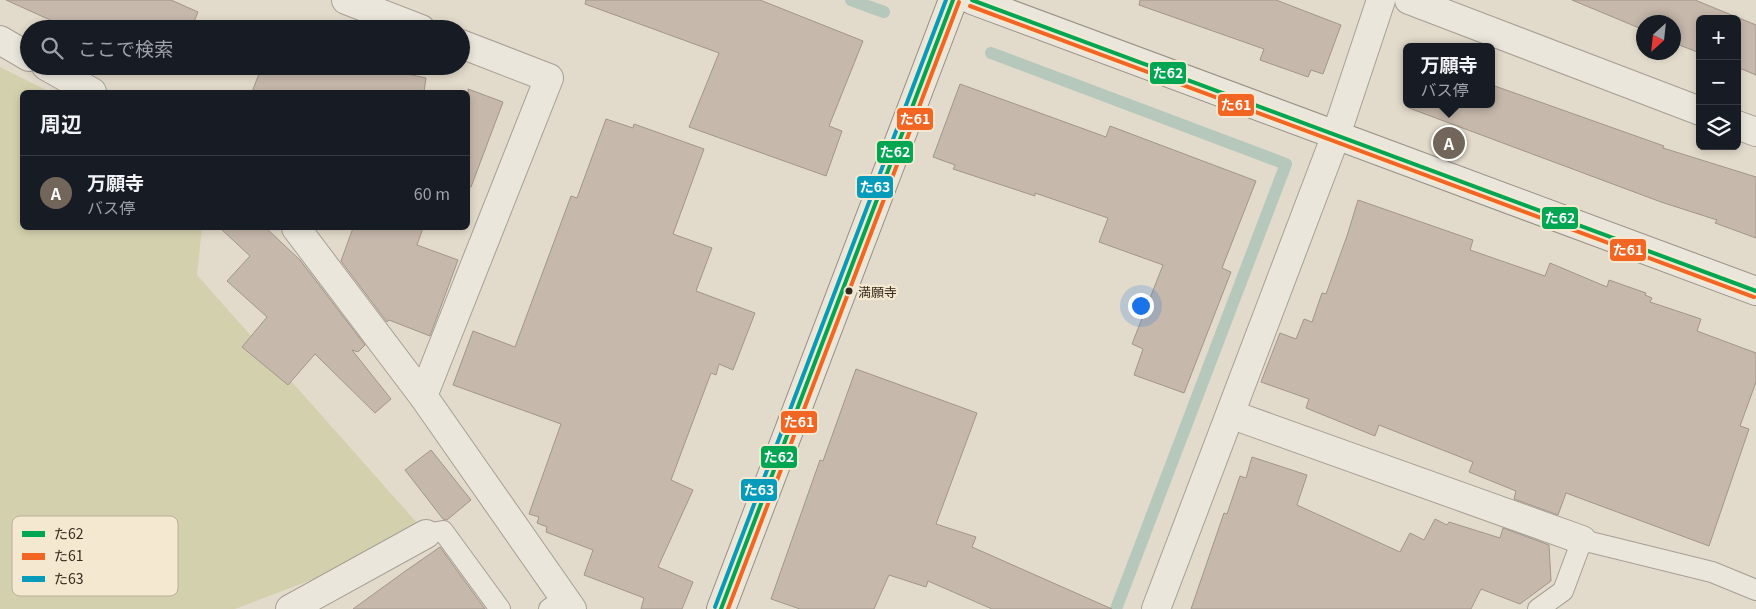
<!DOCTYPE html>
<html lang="ja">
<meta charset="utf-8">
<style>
:root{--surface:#171b24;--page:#20242c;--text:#f1f3f6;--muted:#9ea1a6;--line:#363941;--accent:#72665a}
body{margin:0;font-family:Georgia,"Noto Sans JP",serif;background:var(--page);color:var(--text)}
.controls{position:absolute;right:15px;top:15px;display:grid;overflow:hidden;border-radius:8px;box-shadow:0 2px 8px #0003}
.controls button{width:45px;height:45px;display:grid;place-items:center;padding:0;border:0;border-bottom:1px solid var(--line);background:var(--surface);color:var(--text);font:25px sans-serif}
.compass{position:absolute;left:1636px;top:15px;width:45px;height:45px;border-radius:50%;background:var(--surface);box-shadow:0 2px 8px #0003;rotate:207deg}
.you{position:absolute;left:1140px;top:305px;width:18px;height:18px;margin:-12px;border:4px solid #fff;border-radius:50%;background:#1a73e8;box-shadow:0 0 0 8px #1a73e833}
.badge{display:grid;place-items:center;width:32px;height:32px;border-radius:50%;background:var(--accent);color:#fff;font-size:16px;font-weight:700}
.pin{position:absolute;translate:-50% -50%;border:2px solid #fff;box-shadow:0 1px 5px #0006}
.popup{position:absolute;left:1403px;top:43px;width:92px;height:65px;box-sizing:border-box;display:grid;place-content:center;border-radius:8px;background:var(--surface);filter:drop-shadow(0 1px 4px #0005);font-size:16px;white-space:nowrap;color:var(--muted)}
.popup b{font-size:19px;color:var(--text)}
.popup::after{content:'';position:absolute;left:50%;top:100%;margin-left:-10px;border:10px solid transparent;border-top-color:var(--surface)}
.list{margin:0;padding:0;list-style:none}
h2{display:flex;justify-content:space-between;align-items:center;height:65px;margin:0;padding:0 20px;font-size:21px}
h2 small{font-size:16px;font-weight:400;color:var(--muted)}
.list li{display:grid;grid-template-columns:32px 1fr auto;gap:15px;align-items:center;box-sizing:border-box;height:75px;padding:0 20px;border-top:1px solid var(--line)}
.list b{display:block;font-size:19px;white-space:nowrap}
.list p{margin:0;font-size:16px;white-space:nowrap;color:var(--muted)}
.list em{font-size:16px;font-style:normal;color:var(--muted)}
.icon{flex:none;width:28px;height:28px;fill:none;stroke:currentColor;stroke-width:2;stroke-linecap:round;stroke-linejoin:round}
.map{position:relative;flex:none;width:1756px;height:609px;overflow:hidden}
.search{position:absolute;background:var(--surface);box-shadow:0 2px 8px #0003;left:20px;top:20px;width:450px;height:55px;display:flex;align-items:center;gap:12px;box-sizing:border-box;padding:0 18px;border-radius:28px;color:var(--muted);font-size:19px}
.panel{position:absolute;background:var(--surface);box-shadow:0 2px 8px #0003;left:20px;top:90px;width:450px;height:140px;border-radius:8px}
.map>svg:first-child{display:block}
</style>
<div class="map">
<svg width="1756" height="609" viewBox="0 0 1756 609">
<rect width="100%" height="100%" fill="#e2daca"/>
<!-- green -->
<path fill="#d3d1ad" d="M0 67 50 92H22V228H202L197 275 418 524 324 575 235 609H0Z"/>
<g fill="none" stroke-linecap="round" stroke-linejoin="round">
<!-- stream -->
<path stroke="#b6c7bc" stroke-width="12" d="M851 0 884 12
M991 53 1286 164 1116 609"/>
</g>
<!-- building -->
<path fill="#c6b8ab" stroke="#a2968a" d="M6 0H171L198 12 191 29H70Z
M586 0H760L863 41 829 126 842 131 826 176 689 127 719 53 585 4Z
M1140 0H1276L1341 25 1323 74 1311 70 1308 77 1260 60 1264 49 1139 5Z
M1572 0H1695L1756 25V75L1737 67V19H1700V53L1674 43V22H1644V30Z
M154 66H174L171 74Z
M262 66H371L426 78 424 92H252Z
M960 84 1106 137 1110 126 1256 181 1222 268 1231 272 1184 393 1134 375 1143 349 1132 344 1163 265 1099 242 1108 218 1035 193V196L953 169 955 165 933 157Z
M1492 85 1664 146 1663 148 1756 177V238L1715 223 1717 220 1661 202 1409 108V104H1492Z
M468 89 503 102 471 187H468Z
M606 119 633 128 634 124 704 149 673 234 712 248 696 291 755 313 733 370 719 364 716 375 711 373 671 480 693 490 658 567 693 582 682 609H641L644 598 584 575 593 550 546 532 547 527 537 523 539 517 529 514 561 424 453 385 473 331 515 347 571 196 577 198Z
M1358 200 1473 240 1470 250 1545 276 1550 263 1607 287 1609 280 1646 293 1645 295 1652 298 1650 302 1701 319 1697 331 1756 353V382L1740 426 1749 429 1709 546 1566 493 1558 515 1514 499 1516 491 1469 472 1473 462 1379 425 1375 436 1306 408 1309 399 1261 382 1280 333 1296 339 1304 319 1312 322 1322 293 1326 294 1347 236Z
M220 228H266L300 260 365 345 358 352 352 350 391 399 375 413 315 354 288 385 242 347 267 317 227 281 250 256Z
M353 228H423L417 245 458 260 430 336 389 320 387 322 341 261Z
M856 369 977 413 936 524 976 537 972 547 1112 609H992L928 581 926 587 889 575 874 609H800L771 599 820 460 823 461Z
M431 450 471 500 447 520 443 519 405 470Z
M1252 457 1307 475 1297 505 1400 552 1410 533 1424 540 1435 519 1447 525 1449 522 1500 538 1503 528 1549 545 1551 581 1520 604 1481 589 1471 609H1191L1224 513 1227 514 1240 476 1246 478Z
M440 547 485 609H353L404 572Z"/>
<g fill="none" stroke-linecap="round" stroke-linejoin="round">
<!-- lane casing -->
<g stroke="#a79f94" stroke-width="22">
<path id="lane" d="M426 534 443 531 500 609
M549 609 564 599
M1538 609 1563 591 1582 540 1712 572 1756 590"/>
</g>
<!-- street casing -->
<g stroke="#a79f94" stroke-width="30">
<path id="street" d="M346 0 421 29
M1409 0 1700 111
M0 40 29 57
M46 66 92 92
M1737 125 1756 132
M296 228 423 396 572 609
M423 396 549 78 461 44
M1230 414 1582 540
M290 609 426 534
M1156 609 1336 135 1381 0"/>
</g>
<!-- secondary casing -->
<g stroke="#978f84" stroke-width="30">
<path id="secondary" d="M972 0 1756 291
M721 609 953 0"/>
</g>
<!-- lane -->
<use href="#lane" stroke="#eae6dc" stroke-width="20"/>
<!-- street -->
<use href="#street" stroke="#eae6dc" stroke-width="28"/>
<!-- secondary -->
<use href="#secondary" stroke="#eae6dc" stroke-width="28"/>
<!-- bus-1 casing -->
<g stroke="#f4e9d0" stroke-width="8">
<path id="bus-1" d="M972 0 1756 291
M721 609 953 0"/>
</g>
<!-- bus-2 casing -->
<g stroke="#f4e9d0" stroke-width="8">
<path id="bus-2" d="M970 6 1754 297
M728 609 959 2"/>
</g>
<!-- bus-3 casing -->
<g stroke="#f4e9d0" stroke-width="8">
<path id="bus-3" d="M715 607 946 0"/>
</g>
<!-- bus-1 -->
<use href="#bus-1" stroke="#00a651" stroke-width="4"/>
<!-- bus-2 -->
<use href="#bus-2" stroke="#f26522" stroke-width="4"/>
<!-- bus-3 -->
<use href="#bus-3" stroke="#059cbc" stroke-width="4"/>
</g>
<!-- markers -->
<circle fill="#35281d" stroke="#f4e9d0" stroke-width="2" cx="849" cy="291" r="4.5"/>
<g text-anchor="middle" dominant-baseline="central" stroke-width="4.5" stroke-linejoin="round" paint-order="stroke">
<!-- bus labels -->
<g font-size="13" fill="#35281d" stroke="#f4e9d0" text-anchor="start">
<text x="858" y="291">満願寺</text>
</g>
</g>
<!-- legend -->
<rect x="12" y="516" width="166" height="80" rx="8" fill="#f4e9d0" stroke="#bbaf9a" stroke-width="1"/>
<rect x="22" y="531" width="23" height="6" fill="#00a651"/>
<rect x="22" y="553" width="23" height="7" fill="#f26522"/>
<rect x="22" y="576" width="23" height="6" fill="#059cbc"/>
<g font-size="14" fill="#35281d">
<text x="54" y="539">た62</text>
<text x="54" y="561">た61</text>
<text x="54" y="584">た63</text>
</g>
<g stroke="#f4e9d0" stroke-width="2">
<rect x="1149" y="61" width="38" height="24" rx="5" fill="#00a651"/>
<rect x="1217" y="93" width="38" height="24" rx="5" fill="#f26522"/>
<rect x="896" y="107" width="38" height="24" rx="5" fill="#f26522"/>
<rect x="876" y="140" width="38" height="24" rx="5" fill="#00a651"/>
<rect x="856" y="175" width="38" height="24" rx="5" fill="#059cbc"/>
<rect x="1541" y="206" width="38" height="24" rx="5" fill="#00a651"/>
<rect x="1609" y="238" width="38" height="24" rx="5" fill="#f26522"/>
<rect x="780" y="410" width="38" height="24" rx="5" fill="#f26522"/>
<rect x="760" y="445" width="38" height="24" rx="5" fill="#00a651"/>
<rect x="740" y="478" width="38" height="24" rx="5" fill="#059cbc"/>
</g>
<g font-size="14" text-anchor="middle" font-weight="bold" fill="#fff">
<text x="1168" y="78">た62</text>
<text x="1236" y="110">た61</text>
<text x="915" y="124">た61</text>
<text x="895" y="157">た62</text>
<text x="875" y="192">た63</text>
<text x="1560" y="223">た62</text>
<text x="1628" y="255">た61</text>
<text x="799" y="427">た61</text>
<text x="779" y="462">た62</text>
<text x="759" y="495">た63</text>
</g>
</svg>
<div class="controls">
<button>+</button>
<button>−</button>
<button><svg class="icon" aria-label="layers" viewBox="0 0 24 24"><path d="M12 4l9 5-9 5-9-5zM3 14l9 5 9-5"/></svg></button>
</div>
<svg class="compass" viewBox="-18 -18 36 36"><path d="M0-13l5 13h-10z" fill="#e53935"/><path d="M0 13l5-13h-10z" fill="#9ea1a6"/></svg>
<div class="you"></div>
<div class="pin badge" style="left:1449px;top:143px">A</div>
<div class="popup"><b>万願寺</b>バス停</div>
<div class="search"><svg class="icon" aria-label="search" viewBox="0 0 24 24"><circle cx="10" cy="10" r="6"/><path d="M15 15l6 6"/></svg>ここで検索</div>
<section class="panel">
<h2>周辺<small></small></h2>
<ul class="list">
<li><span class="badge">A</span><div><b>万願寺</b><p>バス停</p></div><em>60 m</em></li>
</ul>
</section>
</div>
